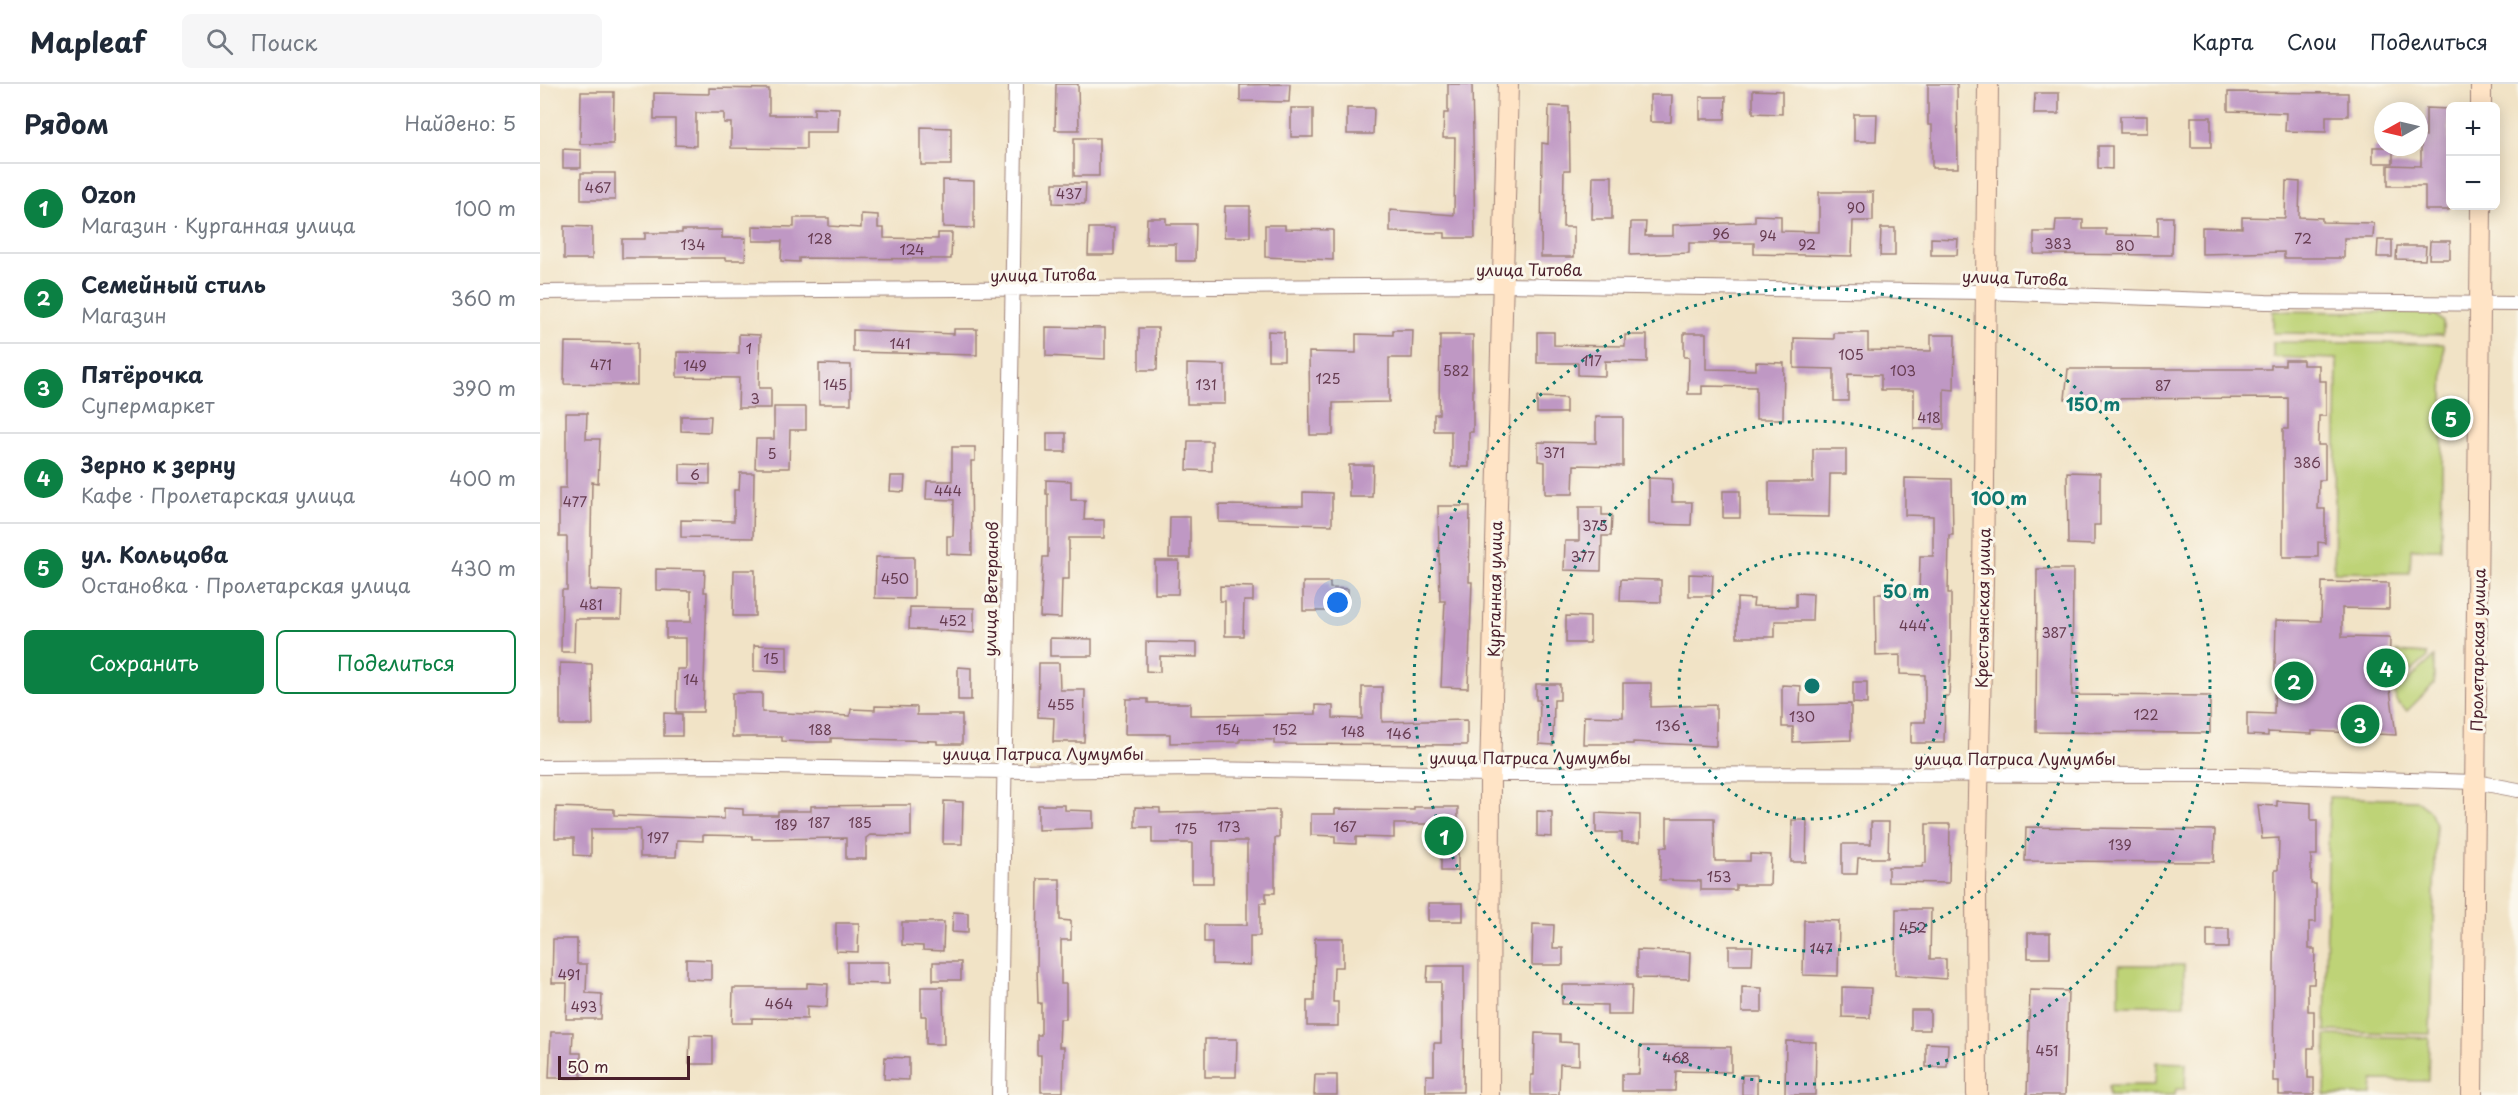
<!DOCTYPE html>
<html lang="ru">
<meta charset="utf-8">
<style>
:root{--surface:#fff;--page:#f6f6f7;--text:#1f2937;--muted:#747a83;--line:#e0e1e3;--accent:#0b8043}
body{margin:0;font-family:"Playpen Sans",sans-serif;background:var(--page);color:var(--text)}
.controls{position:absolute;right:18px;top:18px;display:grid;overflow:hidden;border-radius:9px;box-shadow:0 3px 15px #0003}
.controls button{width:54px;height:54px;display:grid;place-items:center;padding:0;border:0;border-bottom:2px solid var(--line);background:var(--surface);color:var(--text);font:30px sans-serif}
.compass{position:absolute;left:1834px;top:18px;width:54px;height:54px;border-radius:50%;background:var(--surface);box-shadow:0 3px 15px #0003;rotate:262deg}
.scale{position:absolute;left:18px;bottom:15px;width:132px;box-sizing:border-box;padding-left:6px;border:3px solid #4a1f2b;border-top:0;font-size:16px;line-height:21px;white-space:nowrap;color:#4a1f2b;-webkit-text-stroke:4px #fbf7ec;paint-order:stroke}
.you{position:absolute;left:798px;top:519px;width:21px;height:21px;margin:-15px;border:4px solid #fff;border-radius:50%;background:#1a73e8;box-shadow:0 0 0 9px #1a73e833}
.badge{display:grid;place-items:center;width:39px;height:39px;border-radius:50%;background:var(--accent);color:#fff;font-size:20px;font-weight:700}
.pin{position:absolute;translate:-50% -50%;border:3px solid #fff;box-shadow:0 2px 6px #0006}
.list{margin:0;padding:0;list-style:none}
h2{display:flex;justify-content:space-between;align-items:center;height:78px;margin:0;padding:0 24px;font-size:26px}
h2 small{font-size:20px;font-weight:400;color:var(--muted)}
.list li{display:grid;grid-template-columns:39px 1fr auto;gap:18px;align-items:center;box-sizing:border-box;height:90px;padding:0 24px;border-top:2px solid var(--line)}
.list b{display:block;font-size:22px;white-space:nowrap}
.list p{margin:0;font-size:20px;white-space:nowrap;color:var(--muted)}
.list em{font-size:20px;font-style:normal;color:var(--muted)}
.actions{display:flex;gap:12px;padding:18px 24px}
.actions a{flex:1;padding:14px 0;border:2px solid var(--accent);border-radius:9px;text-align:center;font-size:21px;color:var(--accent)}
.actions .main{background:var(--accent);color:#fff}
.icon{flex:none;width:33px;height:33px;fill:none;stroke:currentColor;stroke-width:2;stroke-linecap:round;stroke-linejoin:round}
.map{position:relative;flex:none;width:1978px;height:1011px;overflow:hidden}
header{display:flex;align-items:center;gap:36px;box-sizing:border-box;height:84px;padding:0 30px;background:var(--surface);border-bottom:2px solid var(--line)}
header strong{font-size:28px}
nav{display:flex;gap:33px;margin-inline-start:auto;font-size:21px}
.search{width:420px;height:54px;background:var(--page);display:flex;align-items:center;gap:15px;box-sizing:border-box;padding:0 21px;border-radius:9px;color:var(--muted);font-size:22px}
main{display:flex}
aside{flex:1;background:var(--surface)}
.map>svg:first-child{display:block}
</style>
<header>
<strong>Mapleaf</strong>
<div class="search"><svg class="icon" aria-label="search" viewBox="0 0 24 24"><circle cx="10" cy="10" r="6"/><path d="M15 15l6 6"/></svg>Поиск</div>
<nav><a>Карта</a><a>Слои</a><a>Поделиться</a></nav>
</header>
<main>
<aside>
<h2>Рядом<small>Найдено: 5</small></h2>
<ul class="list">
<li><span class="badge">1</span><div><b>Ozon</b><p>Магазин · Курганная улица</p></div><em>100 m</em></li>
<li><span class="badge">2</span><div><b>Семейный стиль</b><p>Магазин</p></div><em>360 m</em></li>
<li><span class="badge">3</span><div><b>Пятёрочка</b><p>Супермаркет</p></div><em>390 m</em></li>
<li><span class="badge">4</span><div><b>Зерно к зерну</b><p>Кафе · Пролетарская улица</p></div><em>400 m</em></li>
<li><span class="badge">5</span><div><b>ул. Кольцова</b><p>Остановка · Пролетарская улица</p></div><em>430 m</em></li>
</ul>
<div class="actions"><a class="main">Сохранить</a><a>Поделиться</a></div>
</aside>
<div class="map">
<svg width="1978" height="1011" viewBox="0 0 1978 1011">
<rect width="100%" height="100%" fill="#fbf7ec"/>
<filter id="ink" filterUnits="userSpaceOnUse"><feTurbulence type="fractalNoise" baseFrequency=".0167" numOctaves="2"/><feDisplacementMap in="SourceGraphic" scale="12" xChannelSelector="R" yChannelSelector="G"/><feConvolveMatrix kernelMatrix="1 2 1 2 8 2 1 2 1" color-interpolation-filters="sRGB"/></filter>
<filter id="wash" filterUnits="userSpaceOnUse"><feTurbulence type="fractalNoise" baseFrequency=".008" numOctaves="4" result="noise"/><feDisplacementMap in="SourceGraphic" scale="24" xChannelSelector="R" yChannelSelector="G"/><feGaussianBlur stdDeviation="1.35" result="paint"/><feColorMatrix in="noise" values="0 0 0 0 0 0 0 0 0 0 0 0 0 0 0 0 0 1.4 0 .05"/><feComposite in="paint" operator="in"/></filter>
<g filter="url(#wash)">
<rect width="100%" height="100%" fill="#f1e3c6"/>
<!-- green -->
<path fill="#bed377" stroke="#847951" stroke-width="1.5" d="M1733 227 1894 229 1903 238V251L1733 249Z
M1733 258 1904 260 1901 465H1871L1870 489 1794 488 1797 275 1733 273Z
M1856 568 1887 570V574L1859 598 1860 575 1855 574Z
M1894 573V600L1867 627 1856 617 1855 609Z
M1789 713 1876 716 1890 727 1896 740 1890 950 1785 947Z
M1579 881H1644V921H1579Z
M1786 951 1889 954 1888 997 1833 996 1832 1011H1785Z
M1616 978 1646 979 1645 1005H1636L1635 1011H1569V1001H1615Z"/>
<g id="blocks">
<!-- building -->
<path fill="#bf98c4" d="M516 0H538L539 46H515Z
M750 0 749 18 700 17V1Z
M908 0H932L935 154H905V149L850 148V126L914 131 915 54H903L904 29H908Z
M1388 0H1417L1418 84H1392V41H1388Z
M169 4 229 5V31H274V23L299 24 298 48H266V65L191 64V39H184V29H156V62L135 61V35H114V9L169 10Z
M1213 6 1242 7V30L1213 29Z
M41 8H74L73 60H40Z
M1688 8 1808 9V32H1786V48L1745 47 1746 29 1688 27Z
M1495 9H1519V30H1494Z
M1110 11H1132L1131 38H1110Z
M1160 13H1186L1185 35H1160Z
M1009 22 1029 23 1030 86H1024L1023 143H1034V173H1001L1002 59 1008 60Z
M751 24H773V53H751Z
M807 24H834L833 50H807Z
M1886 24 1909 25V126H1885V102H1848V81L1881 82V52H1886Z
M1314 30H1337L1336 57H1314Z
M1580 32H1607V49H1580Z
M1651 33H1671V63H1651Z
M381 43 411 44V81H381Z
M534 54H559V92H534Z
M1558 62H1572V85L1558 84Z
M1833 63H1853V79H1833Z
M23 65 41 66V84H23Z
M41 89H75V116H41Z
M1053 92H1072V135H1052Z
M403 96 434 97V144L403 143Z
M1746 97 1760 98 1759 133 1782 134V138L1834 139 1833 154H1804V174H1744V168L1662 170V143L1702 144V133L1745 134Z
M513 99H546L545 120 513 119Z
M1279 108H1333V137H1313L1312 172 1214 170V159H1149V169L1090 171 1091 138H1106L1105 152H1133V141L1215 138V131L1241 132V147L1279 148Z
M685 122H710V153H684Z
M321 130 338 131V144H344V154L398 155V149H412L411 175 259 174V178L241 177 242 157H213V142L254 143V134H289V142L321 144Z
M1618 133H1633L1632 171 1494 170V148H1515L1516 136H1543V145H1566V151L1618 152Z
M607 134H626V140H656L655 177H636V160H606Z
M725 141H745V145L793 146V176L725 173Z
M24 142 52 143V175H24Z
M549 144H574V171H548Z
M1341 144H1355V172H1340Z
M142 146H182V154H206L205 176H185V174H82V155H105V149H142Z
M1391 154 1418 155 1417 171H1391Z
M1838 156H1852V173H1837Z
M1890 157H1910V175H1889Z
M1857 162H1886L1885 176 1856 175Z
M506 243 565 244V275L506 272Z
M599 244H618L617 286H599Z
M414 245H437V271L313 268V246L414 250Z
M853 246H873L872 274H849V318L793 319V351H770L769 268 816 269V250L853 251Z
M728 247 744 248V276H728Z
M997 248H1014V261L1085 262V251H1107V278L1065 277V292L1038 291V279H997Z
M1144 249H1166V285L1216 286V278L1244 279 1243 335H1216V303L1162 302V310H1148L1149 273H1144Z
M1294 249H1328V266L1391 267V251H1415L1414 306 1404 305V345H1374V306H1341V291L1308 290V317H1294V285L1254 284V254L1294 255Z
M199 250 220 251 219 304H231V324H198L199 294 137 293V268L199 269Z
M900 251H933V348H929V383H911V347H894V330H899Z
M25 258 97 259V301L24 300Z
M1745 276H1763V281H1779V297H1786V332H1779L1778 361H1785V396H1779L1778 425H1785V459L1778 458V473H1743V345H1748V314L1525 315 1528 285H1731V281H1745Z
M279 280 311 281V320H279Z
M647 280 685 281V320H647Z
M997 313 1026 314V329H997Z
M234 323H266V346H250L249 384H215L216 355H234Z
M26 329H47L46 355H60L58 399 52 398 50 506 82 507 81 535H35L34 568H21L22 506H27V453H19V404H26Z
M141 332H171L170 348 141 347Z
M1056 333H1083V382L1034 381 1033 410H1005V378L998 377V358L1056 359Z
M507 349H526V368H507Z
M648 357H672V387L647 386Z
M412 363H435V377H431L432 471 407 470V452H413L414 416 386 415 387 397H412Z
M1273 365H1306V390H1290L1289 433 1229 432V398H1273Z
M140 380 170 381V400L140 399Z
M809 381H833L832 413H809Z
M1527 388 1560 389V441H1554V461L1528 460Z
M200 389H214L213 454 141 453V436L194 437V406H199Z
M351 392H365L364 408 350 407Z
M1109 394 1132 395V418H1152L1151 441 1109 440Z
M1365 394 1412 395 1413 451H1409L1408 509H1411V571L1409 612H1405L1404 659H1371V638H1385V591L1360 590V571L1336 572 1335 510H1379L1380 472H1393V432L1365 431Z
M506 396 531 397V416H545L544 436H564V454H529V495H522L521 534 500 533 503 473H508V410H506Z
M1183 407H1200V434H1183Z
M763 408 792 409V441L679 438V421L763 422Z
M898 422H930L929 498H932L928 604 901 603 905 517H900Z
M1039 423H1062V431H1072L1071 452H1062L1061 487 1024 486 1025 457H1039Z
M630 433H650V474H629Z
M336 473H374V515L335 514Z
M615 477H639L638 510H615Z
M116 485 165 486 164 508H167L163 628H136L137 585H146V554H126V538H151V507L116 506Z
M1497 485H1533L1532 611 1670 612V649L1496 648Z
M194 486H215V532H193Z
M1149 490 1173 491 1172 512H1149Z
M1081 495 1121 496V518L1080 517Z
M763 498H790V504L808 505V522H790V527H763Z
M1782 498 1849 499V525L1802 524V553L1850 554 1849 598 1856 651 1772 647V650L1728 648V652L1707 651V629L1734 630 1736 536 1781 537Z
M680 502 713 503V517H704L703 552H685V517H680Z
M1256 509 1273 510 1272 537H1235V553H1197V514L1214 515 1213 522 1256 523Z
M370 523 434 524V549L369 545Z
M1026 532 1050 533V559H1026Z
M510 554 552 555V572H510Z
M606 558 657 559V573L620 572V588L606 587Z
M214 561 247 562V588L214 587Z
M20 579 52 580 53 641H20Z
M499 579H519L520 606H545L544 658H513L514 634 498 633Z
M418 583 431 584V616H418Z
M1313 598H1327V620L1313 619Z
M1083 599H1111V623L1176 621V662L1093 658V660H1043L1044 632 1083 633Z
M996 600H1020V616H1014L1013 661 999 660 1000 616H996Z
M1242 601 1261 602 1260 621 1311 620V656L1253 658V643H1242Z
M822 603H842V638L927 636V661L734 660V656L700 655V658L630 659V650H585L586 615H608V619H650V631L776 630V621L793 622V634L822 635Z
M192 609H222V628L310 632 311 625 335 626V622L377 623V631H422V660H397V657L291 654V658H269L242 657V653H192Z
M124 629 142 630V652H124Z
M404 717 423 718 422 760H403Z
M1737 717 1771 719V736H1777V771H1771V800H1776V838H1769V865H1775L1774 900H1768V927H1774V964H1768V994H1774V1011H1739V997H1733L1735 786H1738L1739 754 1722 755 1718 721 1737 722Z
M355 721H371V752L330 751 326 754V775H306V754L212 755V752L163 751V757L137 756 136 773H100V745H51V772L34 771V754H15L16 723 74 725V731L184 735V724L203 725V731H238V727H271V722Z
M498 721H525V726L553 727V744L498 746Z
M595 723 620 724V729L739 726V754H735V809H726V819H720V852H710V881L672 880V858H664V841H707V757H673V799H652V759H612V743H595Z
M874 723H918V787H901V740H854V754L816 753V760L795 759V752L771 751V730H795V725L874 726Z
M997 727 1012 728V753L997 752Z
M1056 729 1100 731V758H1082V749H1056Z
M1127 734H1174L1175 777H1210V770L1231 771 1230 801H1196V806H1161V797L1120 796 1121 763H1127Z
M1252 736H1267L1266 778H1251Z
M1331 738H1349L1348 774H1318L1317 790H1302V760H1331Z
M1386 740H1410L1409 799 1348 798V783H1382L1383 779H1386Z
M1486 743 1675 746 1674 778 1485 777Z
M498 795H520V836L531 837V856H521V900H526V935H520L519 963H524L523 1008H501V971H497V951H501V919H498L497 885Z
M888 819H923V837H888Z
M1356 825H1391L1390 875H1406V895L1355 891Z
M413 828 428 829V849L412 848Z
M1264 836 1299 837 1298 892 1263 891Z
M362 838H404L403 867 383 866V862L362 861Z
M296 839H319L318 868 296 867Z
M993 840 1014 841 1013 864H1023V881H992Z
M1667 845H1689V864H1667Z
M1488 849H1510V874H1488Z
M775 854H803V883H794L793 918H798V942H767V917H774Z
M13 855H37V880H47L46 909 62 910 61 935H26L27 899H12Z
M1189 862H1213L1212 881H1189Z
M1097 866 1150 868 1149 895 1097 894Z
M146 875 171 876V896L146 895Z
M307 878H349V900L307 899Z
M393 878H421V896H393Z
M888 882H924L923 1008H886V991H894V959H901V898H887Z
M267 899 288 900 287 923 267 922V935L212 934V939H192L193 904H267Z
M1022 901H1092L1091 931H1067V921L1022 920Z
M381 903H403L404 960H386V932H381Z
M1202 903 1222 904V928H1202Z
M1302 903 1331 904 1330 934 1302 933Z
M1490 906 1528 907 1525 1011H1487Z
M1371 926H1390V946H1371Z
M11 948H33L32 969H41V994H9Z
M995 949 1020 950V958L1039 959V981L1020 980 1019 1011H991V991H994Z
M150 951 173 952V980H149Z
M665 955H697L696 993H665Z
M1246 957 1276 958 1275 1011H1245Z
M1386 959 1408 960 1407 983H1386Z
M1100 962 1191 963V988L1136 987 1135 1007H1082V990H1099Z
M345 973 369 974V996L344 995Z
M775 991H797V1011H774Z
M1202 991H1217V1011H1202Z"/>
</g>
</g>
<g filter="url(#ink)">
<use href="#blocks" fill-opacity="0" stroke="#9e8178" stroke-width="1.5"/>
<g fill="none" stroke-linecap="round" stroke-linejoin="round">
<!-- street casing -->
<g stroke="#9e8178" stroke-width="16">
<path id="street" d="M0 208 962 201 1445 208 1726 218 1978 220
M0 683 177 682 464 687 662 685 950 690 1702 691 1935 698 1978 706
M459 1011 476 0"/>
</g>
<!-- secondary casing -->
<g stroke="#9e8178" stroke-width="22">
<path id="secondary" d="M1941 22V0
M949 1011 950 690 968 0
M1437 1011 1436 797 1443 496 1448 0
M1932 1011 1941 122"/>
</g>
<!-- street -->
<use href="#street" stroke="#fff" stroke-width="14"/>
<!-- secondary -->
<use href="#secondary" stroke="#ffe4c6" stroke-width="20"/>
</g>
</g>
<!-- distance rings -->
<g fill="none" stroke="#0f766e" stroke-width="3" stroke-dasharray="3 6">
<circle cx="1272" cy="602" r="133"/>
<circle cx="1272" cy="602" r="265"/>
<circle cx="1272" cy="602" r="398"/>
</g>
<g text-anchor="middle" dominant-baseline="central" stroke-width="6" stroke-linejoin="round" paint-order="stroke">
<!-- number labels -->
<g font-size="14" fill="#673d51">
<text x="58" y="103">467</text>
<text x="529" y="109">437</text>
<text x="1316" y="123">90</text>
<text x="1181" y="149">96</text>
<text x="1228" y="151">94</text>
<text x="280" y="154">128</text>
<text x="1763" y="154">72</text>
<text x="1518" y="159">383</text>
<text x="153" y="160">134</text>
<text x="1267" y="160">92</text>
<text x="1585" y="161">80</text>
<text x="372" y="165">124</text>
<text x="360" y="259">141</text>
<text x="209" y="264">1</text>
<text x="1311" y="270">105</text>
<text x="1052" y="276">117</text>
<text x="61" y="280">471</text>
<text x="155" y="281">149</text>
<text x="916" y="286">582</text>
<text x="1363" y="286">103</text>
<text x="788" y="294">125</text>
<text x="295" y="300">145</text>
<text x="666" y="300">131</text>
<text x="1623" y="301">87</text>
<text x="215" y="314">3</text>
<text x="1389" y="333">418</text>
<text x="1014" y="368">371</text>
<text x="232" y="369">5</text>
<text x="1767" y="378">386</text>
<text x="155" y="390">6</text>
<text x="408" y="406">444</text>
<text x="35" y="417">477</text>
<text x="1055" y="441">375</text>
<text x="1043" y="472">377</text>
<text x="355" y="494">450</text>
<text x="51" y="520">481</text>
<text x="413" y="536">452</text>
<text x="1373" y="541">444</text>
<text x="1514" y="548">387</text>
<text x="231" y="574">15</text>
<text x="151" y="595">14</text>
<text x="521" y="620">455</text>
<text x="1606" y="630">122</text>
<text x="1262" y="632">130</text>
<text x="1128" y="641">136</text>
<text x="280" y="645">188</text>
<text x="688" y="645">154</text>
<text x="745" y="645">152</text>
<text x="813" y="647">148</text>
<text x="859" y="649">146</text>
<text x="279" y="738">187</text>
<text x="320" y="738">185</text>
<text x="246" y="740">189</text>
<text x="689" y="742">173</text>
<text x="805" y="742">167</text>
<text x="646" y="744">175</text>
<text x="118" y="753">197</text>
<text x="1580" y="760">139</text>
<text x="1179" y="792">153</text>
<text x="1373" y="843">452</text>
<text x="1281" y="864">147</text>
<text x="29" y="890">491</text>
<text x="239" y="919">464</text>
<text x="44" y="922">493</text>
<text x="1507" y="966">451</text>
<text x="1136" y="973">468</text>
</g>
<!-- street labels -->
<g font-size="16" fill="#4a1f2b" stroke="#fbf7ec">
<text x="989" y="185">улица Титова</text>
<text transform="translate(503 190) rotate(-1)">улица Титова</text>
<text transform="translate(1475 193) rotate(2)">улица Титова</text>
<text transform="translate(450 505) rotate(-89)">улица Ветеранов</text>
<text transform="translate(954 505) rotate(-89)">Курганная улица</text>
<text transform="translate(1442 524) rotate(-89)">Крестьянская улица</text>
<text transform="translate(1937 566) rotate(-89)">Пролетарская улица</text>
<text x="503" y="669">улица Патриса Лумумбы</text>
<text x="990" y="673">улица Патриса Лумумбы</text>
<text x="1475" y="674">улица Патриса Лумумбы</text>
</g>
</g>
<circle cx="1272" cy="602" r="9" fill="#0f766e" stroke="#fbf7ec" stroke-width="3"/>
<g font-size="18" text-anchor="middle" font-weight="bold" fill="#0f766e" stroke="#fbf7ec" stroke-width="6" stroke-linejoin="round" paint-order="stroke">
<text x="1553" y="327">150 m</text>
<text x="1459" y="421">100 m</text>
<text x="1366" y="514">50 m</text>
</g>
</svg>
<div class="controls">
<button>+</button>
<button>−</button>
</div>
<svg class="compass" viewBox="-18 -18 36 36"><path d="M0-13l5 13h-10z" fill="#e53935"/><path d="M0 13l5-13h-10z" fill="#747a83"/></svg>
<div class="scale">50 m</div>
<div class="you"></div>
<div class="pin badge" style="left:904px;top:752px">1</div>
<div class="pin badge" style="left:1754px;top:597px">2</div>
<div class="pin badge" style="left:1820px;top:640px">3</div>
<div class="pin badge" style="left:1846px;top:584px">4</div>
<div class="pin badge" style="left:1911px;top:334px">5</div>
</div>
</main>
